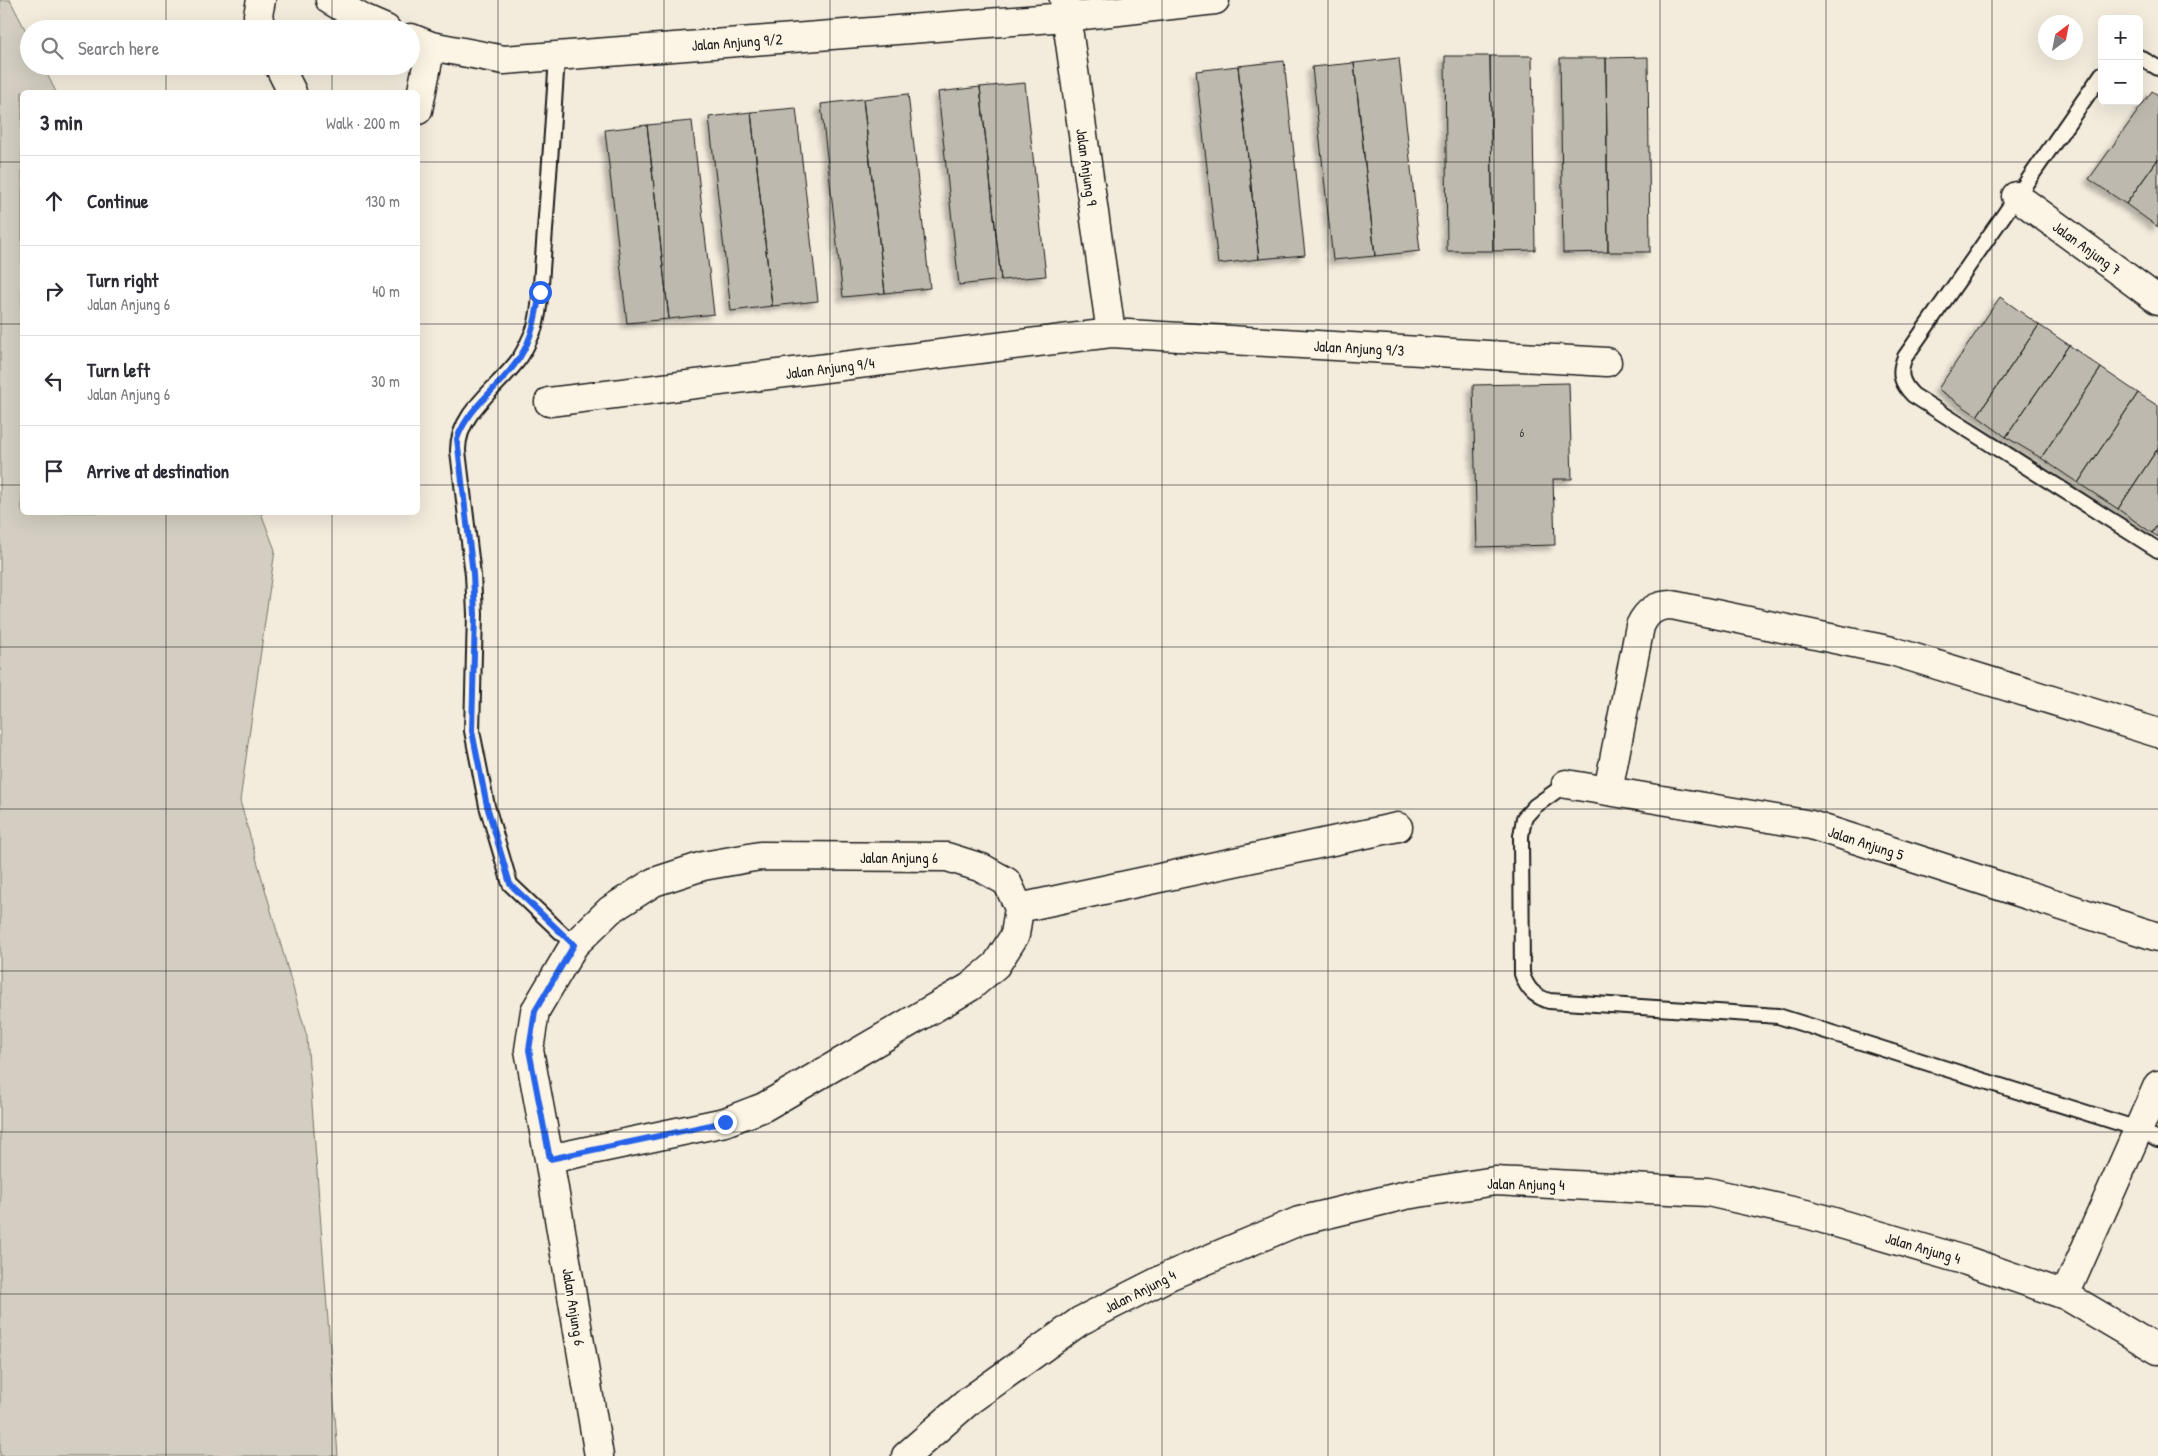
<!DOCTYPE html>
<meta charset="utf-8">
<style>
:root{--surface:#fff;--page:#f7f7f7;--text:#2b2b33;--muted:#7c7c81;--line:#e1e1e2}
body{margin:0;font-family:"Patrick Hand",sans-serif;background:var(--page);color:var(--text)}
.controls{position:absolute;right:15px;top:15px;display:grid;overflow:hidden;border-radius:8px;box-shadow:0 5px 20px #0002}
.controls button{width:45px;height:45px;display:grid;place-items:center;padding:0;border:0;border-bottom:1px solid var(--line);background:var(--surface);color:var(--text);font:25px sans-serif}
.compass{position:absolute;left:2038px;top:15px;width:45px;height:45px;border-radius:50%;background:var(--surface);box-shadow:0 5px 20px #0002;rotate:32deg}
.stop{position:absolute;width:15px;height:15px;margin:-11px;border:4px solid #2563eb;border-radius:50%;background:#fff}
.stop.end{background:#2563eb;border-color:#fff;box-shadow:0 1px 5px #0008}
.list{margin:0;padding:0;list-style:none}
h2{display:flex;justify-content:space-between;align-items:center;height:65px;margin:0;padding:0 20px;font-size:21px}
h2 small{font-size:16px;font-weight:400;color:var(--muted)}
.list li{display:grid;grid-template-columns:32px 1fr auto;gap:15px;align-items:center;box-sizing:border-box;height:90px;padding:0 20px;border-top:1px solid var(--line)}
.list b{display:block;font-size:19px;white-space:nowrap}
.list p{margin:0;font-size:16px;white-space:nowrap;color:var(--muted)}
.list em{font-size:16px;font-style:normal;color:var(--muted)}
.icon{flex:none;width:28px;height:28px;fill:none;stroke:currentColor;stroke-width:2;stroke-linecap:round;stroke-linejoin:round}
.map{position:relative;flex:none;width:2158px;height:1456px;overflow:hidden}
.search{position:absolute;background:var(--surface);box-shadow:0 5px 20px #0002;left:20px;top:20px;width:400px;height:55px;display:flex;align-items:center;gap:12px;box-sizing:border-box;padding:0 18px;border-radius:28px;color:var(--muted);font-size:19px}
.panel{position:absolute;background:var(--surface);box-shadow:0 5px 20px #0002;left:20px;top:90px;width:400px;height:425px;border-radius:8px}
.map>svg:first-child{display:block}
</style>
<div class="map">
<svg width="2158" height="1456" viewBox="0 0 2158 1456">
<defs>
<filter id="shadow"><feDropShadow dx="-4.5" dy="4.5" stdDeviation="2.5" flood-color="#0004"/></filter>
</defs>
<rect width="100%" height="100%" fill="#f3ecdd"/>
<filter id="ink" filterUnits="userSpaceOnUse"><feTurbulence type="fractalNoise" baseFrequency=".02" numOctaves="2"/><feDisplacementMap in="SourceGraphic" scale="10" xChannelSelector="R" yChannelSelector="G"/><feConvolveMatrix kernelMatrix="1 2 1 2 8 2 1 2 1" color-interpolation-filters="sRGB"/></filter>
<g filter="url(#ink)">
<!-- green -->
<path fill="#d3cec1" stroke="#78756e" d="M0 0H10L29 37V66H43L56 92H22V512L261 513 275 550 240 801 307 1037 338 1456H0Z"/>
<!-- building -->
<path fill="#beb9ae" stroke="#1c1c1c" filter="url(#shadow)" d="M1445 56H1490L1493 251H1447Z
M1490 56H1532L1535 250 1493 251Z
M1648 57 1650 252H1608L1606 58Z
M1399 58 1420 251 1375 256 1354 63Z
M1560 58H1606L1608 252 1563 253Z
M1284 61 1305 255 1259 259 1238 66Z
M1354 63 1375 256 1333 260 1312 67Z
M1238 66 1259 259 1218 264 1196 71Z
M1025 83 1046 276 1001 280 980 87Z
M980 87 1001 280 959 285 938 92Z
M2152 91 2158 95V159L2126 204 2089 179Z
M908 94 930 288 885 293 863 99Z
M863 99 885 293 843 297 821 104Z
M796 108 818 301 772 306 751 112Z
M751 112 772 306 731 311 709 117Z
M692 121 714 314 669 319 647 125Z
M647 125 669 319 627 323 605 130Z
M2158 159V227L2126 204Z
M2000 297 2039 325 1977 416 1938 389Z
M2039 325 2069 345 2006 437 1977 416Z
M2069 345 2101 368 2041 458 2006 437Z
M2101 368 2138 393 2078 483 2041 458Z
M1569 383 1572 479H1553L1555 545 1477 547 1473 385Z
M2138 393 2158 406V448L2118 509 2078 483Z
M2158 448V524L2152 533 2118 509Z
M2158 524V537L2152 533Z"/>
<g fill="none" stroke-linecap="round" stroke-linejoin="round">
<!-- lane casing -->
<g stroke="#1c1c1c" stroke-width="18">
<path id="lane" d="M557 56C553 123 548 190 543 257 541 276 541 314 533 332 529 340 525 351 519 359 499 387 457 413 458 451L473 575 475 614 472 731 487 806 510 884 574 945
M2139 57 2158 68
M2102 74 1905 357C1898 373 1901 383 1913 395L2158 550
M1566 784 1535 806 1524 818 1521 836 1522 974C1527 989 1534 996 1549 1001L1778 1016 2138 1129 2158 1140"/>
</g>
<!-- street casing -->
<g stroke="#1c1c1c" stroke-width="31">
<path id="street" d="M261 0 258 15 261 29
M330 0 363 19 386 29
M1064 0 1111 333
M411 38 431 46 504 60 1066 17 1215 0
M279 66 292 92
M418 110 431 46
M2016 196 2158 300
M549 402 1111 333 1607 362
M1566 784 1811 825 2158 937
M1608 791 1640 626C1647 611 1656 605 1672 605L1892 651 2158 733
M1019 908 1398 827
M549 1159 725 1122 764 1107 970 987 996 965 1015 935 1019 908 1007 882 982 868 947 857 760 856 703 866 654 882 610 910 574 945 535 1011 529 1050 549 1159 599 1456
M2065 1295 2158 1085
M906 1456 970 1400 1080 1321 1171 1275 1299 1221 1406 1195 1495 1181 1708 1192 1810 1215 1967 1261 2065 1295 2158 1350"/>
</g>
<!-- lane -->
<use href="#lane" stroke="#fcf5e5" stroke-width="14"/>
<!-- street -->
<use href="#street" stroke="#fcf5e5" stroke-width="28"/>
</g>
</g>
<g fill="none" stroke-linecap="round" stroke-linejoin="round" filter="url(#ink)">
<!-- route -->
<path stroke="#2563eb" stroke-width="6" d="M540 292C536 315 533 337 520 357 502 386 469 405 457 439L473 574 475 614 472 731 487 806 510 884 574 945 535 1011 529 1050 550 1159 725 1122"/>
</g>
<!-- grid -->
<path fill="none" stroke="#1c1c1c" stroke-width="1" stroke-opacity="0.55" d="M166 0V29M332 0V29M498 0V1456M664 0V1456M830 0V1456M996 0V1456M1162 0V1456M1328 0V1456M1494 0V1456M1660 0V1456M1826 0V1456M1992 0V1456M166 66V92M332 66V92M0 162H22M418 162H2158M0 324H22M418 324H2158M0 485H22M418 485H2158M166 512V1456M332 512V1456M0 647H2158M0 809H2158M0 971H2158M0 1132H2158M0 1294H2158"/>
<g text-anchor="middle" dominant-baseline="central" stroke-width="4" stroke-linejoin="round" paint-order="stroke">
<!-- number labels -->
<g font-size="12" fill="#444340">
<text x="1522" y="432">6</text>
</g>
<!-- street labels -->
<g font-size="15" fill="#1c1c1c" stroke="#fcf5e5">
<text transform="translate(737 42) rotate(-4)">Jalan Anjung 9/2</text>
<text transform="translate(1087 167) rotate(82)">Jalan Anjung 9</text>
<text transform="translate(2087 248) rotate(36)">Jalan Anjung 7</text>
<text transform="translate(1359 348) rotate(3)">Jalan Anjung 9/3</text>
<text transform="translate(830 368) rotate(-7)">Jalan Anjung 9/4</text>
<text transform="translate(1866 843) rotate(18)">Jalan Anjung 5</text>
<text x="899" y="857">Jalan Anjung 6</text>
<text transform="translate(1526 1184) rotate(1)">Jalan Anjung 4</text>
<text transform="translate(1923 1248) rotate(16)">Jalan Anjung 4</text>
<text transform="translate(1140 1291) rotate(-27)">Jalan Anjung 4</text>
<text transform="translate(574 1307) rotate(81)">Jalan Anjung 6</text>
</g>
</g>
</svg>
<div class="controls">
<button>+</button>
<button>−</button>
</div>
<svg class="compass" viewBox="-18 -18 36 36"><path d="M0-13l5 13h-10z" fill="#e53935"/><path d="M0 13l5-13h-10z" fill="#7c7c81"/></svg>
<div class="stop" style="left:540px;top:292px"></div>
<div class="stop end" style="left:725px;top:1122px"></div>
<div class="search"><svg class="icon" aria-label="search" viewBox="0 0 24 24"><circle cx="10" cy="10" r="6"/><path d="M15 15l6 6"/></svg>Search here</div>
<section class="panel">
<h2>3 min<small>Walk · 200 m</small></h2>
<ul class="list">
<li><svg class="icon" aria-label="ahead" viewBox="0 0 24 24"><path d="M12 20V5M6 11l6-6 6 6"/></svg><div><b>Continue</b></div><em>130 m</em></li>
<li><svg class="icon" aria-label="right" viewBox="0 0 24 24"><path d="M7 20v-9h11M14 6l5 5-5 5"/></svg><div><b>Turn right</b><p>Jalan Anjung 6</p></div><em>40 m</em></li>
<li><svg class="icon" aria-label="left" viewBox="0 0 24 24"><path d="M17 20v-9H6M10 6l-5 5 5 5"/></svg><div><b>Turn left</b><p>Jalan Anjung 6</p></div><em>30 m</em></li>
<li><svg class="icon" aria-label="arrive" viewBox="0 0 24 24"><path d="M6 21V4h12l-3 4 3 4H6"/></svg><div><b>Arrive at destination</b></div></li>
</ul>
</section>
</div>
